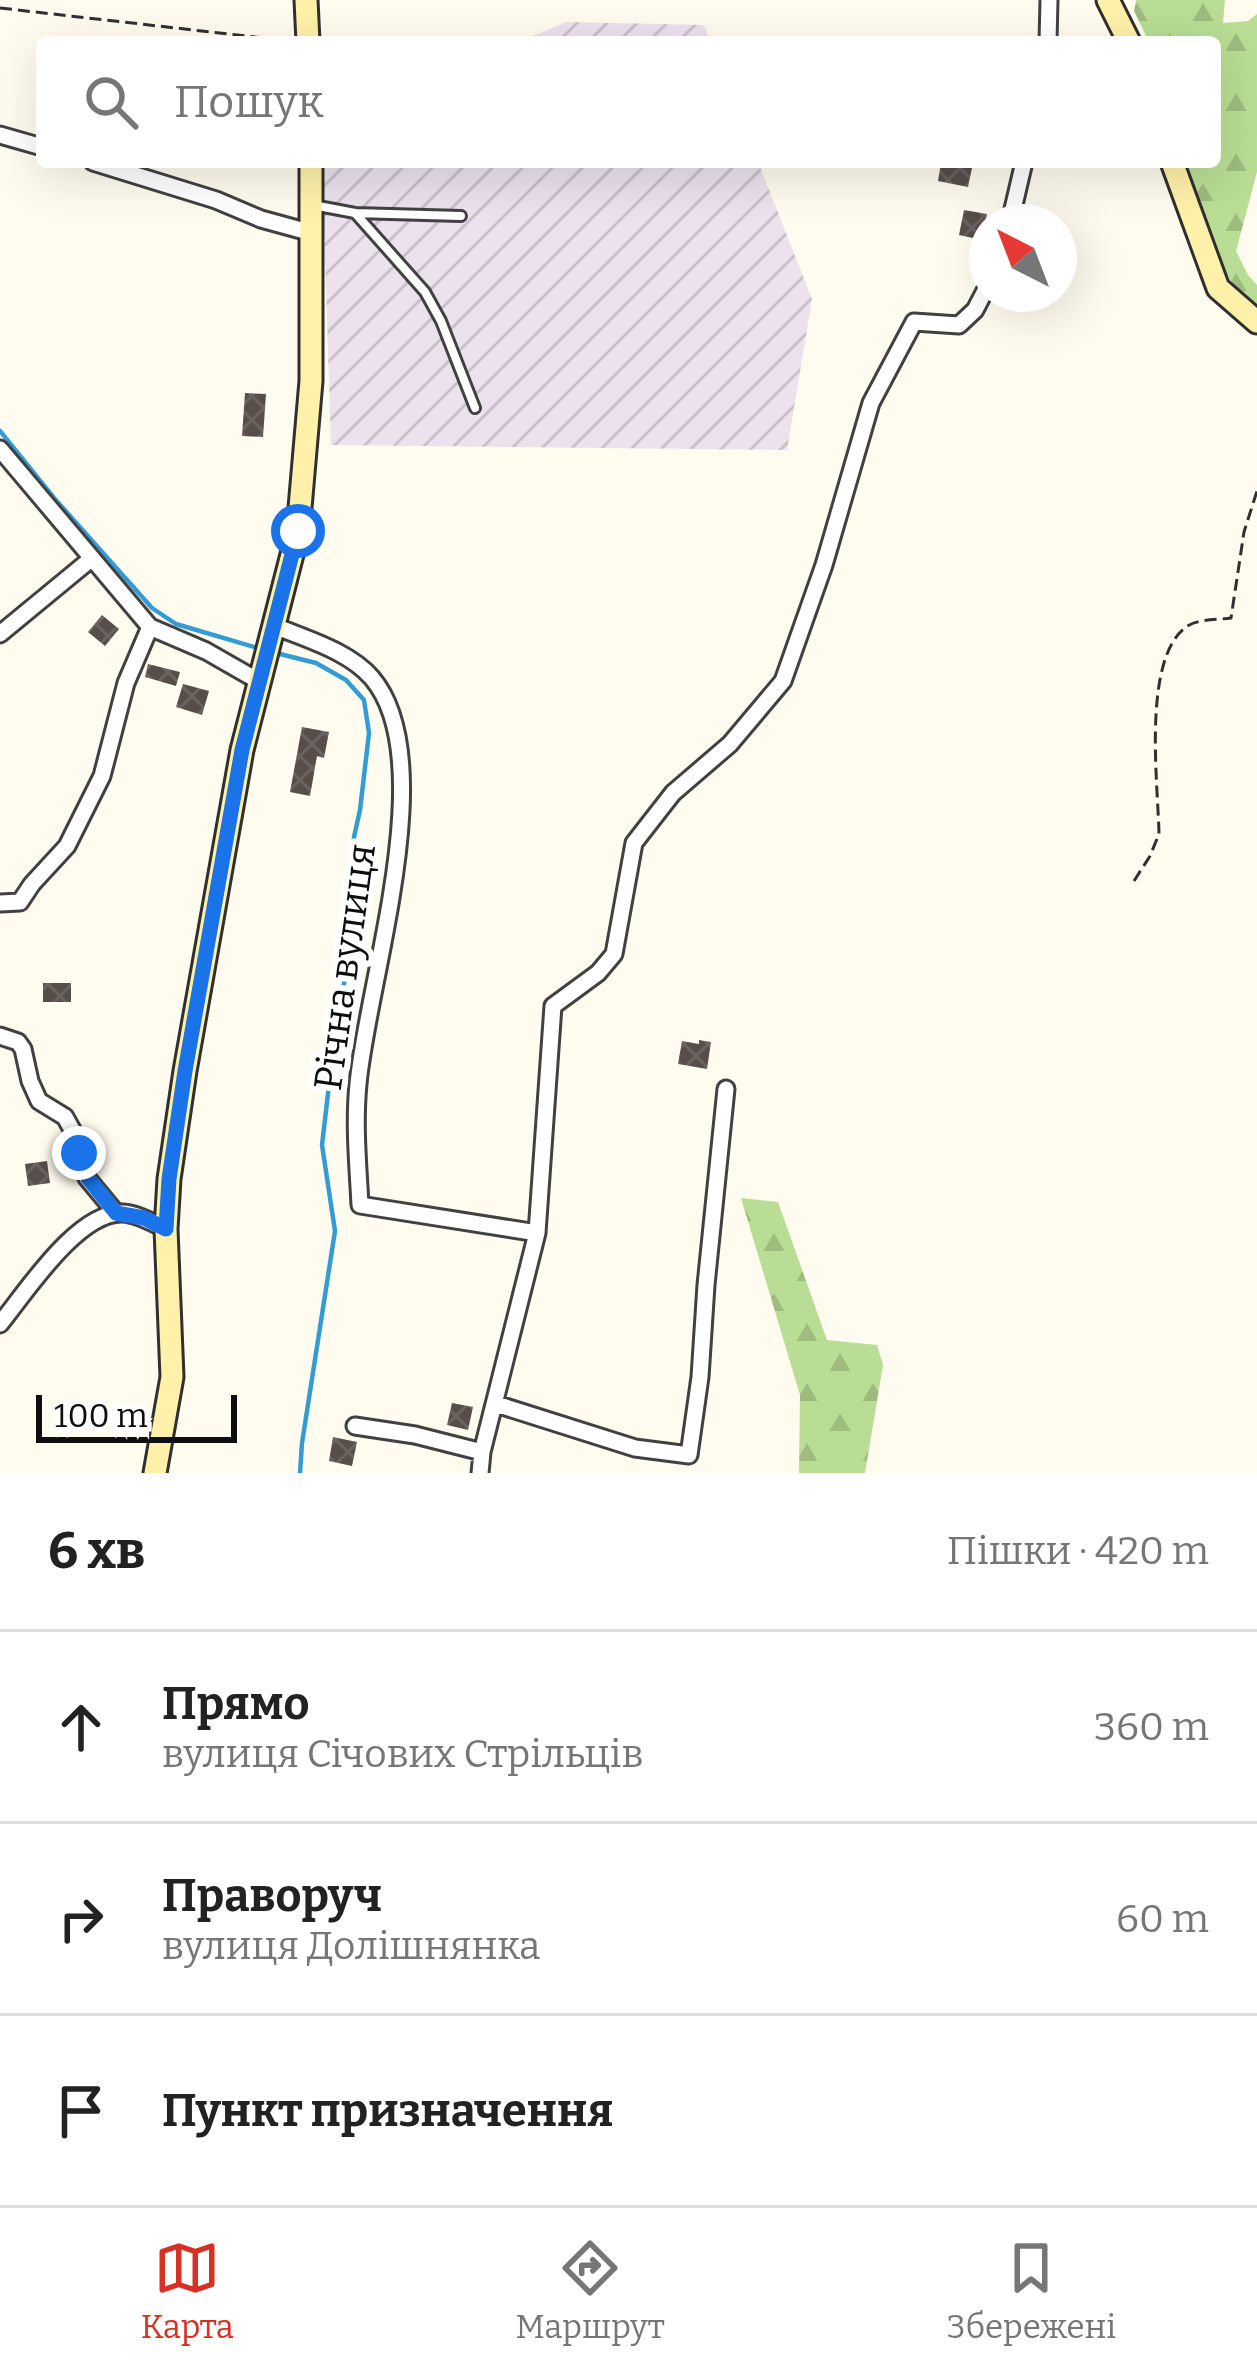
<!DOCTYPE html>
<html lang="uk">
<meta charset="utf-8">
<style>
:root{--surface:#fff;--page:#f6f6f6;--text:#222;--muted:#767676;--line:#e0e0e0;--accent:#d93025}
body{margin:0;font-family:Bitter,serif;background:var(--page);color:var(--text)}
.compass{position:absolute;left:969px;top:204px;width:108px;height:108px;border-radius:50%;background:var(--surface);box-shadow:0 12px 48px #0002;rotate:318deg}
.scale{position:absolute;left:36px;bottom:30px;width:201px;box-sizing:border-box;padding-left:12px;border:6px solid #0e0e0e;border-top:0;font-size:33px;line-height:42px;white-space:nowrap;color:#0e0e0e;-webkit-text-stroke:9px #fff;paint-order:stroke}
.stop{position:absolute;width:36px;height:36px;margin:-27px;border:9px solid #1a73e8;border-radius:50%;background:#fff}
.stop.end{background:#1a73e8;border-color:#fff;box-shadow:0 3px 12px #0008}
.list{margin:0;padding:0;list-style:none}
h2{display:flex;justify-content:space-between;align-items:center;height:156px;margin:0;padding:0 48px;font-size:51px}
h2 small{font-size:39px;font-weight:400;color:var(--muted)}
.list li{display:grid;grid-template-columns:78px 1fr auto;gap:36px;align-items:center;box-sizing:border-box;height:192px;padding:0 48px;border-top:3px solid var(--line)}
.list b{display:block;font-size:45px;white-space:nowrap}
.list p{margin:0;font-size:39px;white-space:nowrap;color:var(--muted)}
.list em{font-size:39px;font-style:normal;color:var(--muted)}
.icon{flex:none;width:66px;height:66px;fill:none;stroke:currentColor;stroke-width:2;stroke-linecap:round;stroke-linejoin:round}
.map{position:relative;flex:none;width:1257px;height:1473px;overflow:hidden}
.search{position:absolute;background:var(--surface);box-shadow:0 12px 48px #0002;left:36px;right:36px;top:36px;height:132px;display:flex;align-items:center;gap:30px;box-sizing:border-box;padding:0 42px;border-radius:12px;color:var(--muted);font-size:45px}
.sheet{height:732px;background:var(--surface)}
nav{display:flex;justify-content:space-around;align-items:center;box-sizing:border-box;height:168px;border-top:3px solid var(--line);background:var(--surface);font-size:33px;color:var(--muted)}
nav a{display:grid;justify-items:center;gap:6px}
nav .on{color:var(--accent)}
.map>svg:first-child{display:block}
</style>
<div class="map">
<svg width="1257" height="1473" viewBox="0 0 1257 1473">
<defs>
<pattern id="industrial-furrows" width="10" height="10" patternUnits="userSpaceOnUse" patternTransform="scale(3)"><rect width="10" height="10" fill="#ebe2ed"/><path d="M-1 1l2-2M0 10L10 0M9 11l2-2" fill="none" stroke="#c8c1ca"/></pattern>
<pattern id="forest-firs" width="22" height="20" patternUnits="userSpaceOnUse" patternTransform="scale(3)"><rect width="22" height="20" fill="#b9dd94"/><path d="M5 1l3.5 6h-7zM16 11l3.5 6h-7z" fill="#9ebc7e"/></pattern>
<pattern id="building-cross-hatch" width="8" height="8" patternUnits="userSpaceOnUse" patternTransform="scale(3)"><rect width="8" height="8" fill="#574e49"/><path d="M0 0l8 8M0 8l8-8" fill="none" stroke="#6a635f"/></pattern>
</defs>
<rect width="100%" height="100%" fill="#fffbee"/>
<!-- industrial -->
<path fill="url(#industrial-furrows)" d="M566 22 704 25 711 42H520Z
M322 162H758L812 299 787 450 331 445Z"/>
<!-- forest -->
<path fill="url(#forest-firs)" d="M1136 0H1225L1223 23 1248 21 1257 14V172L1236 251 1248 275 1257 285V308C1210 272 1202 216 1186 162H1215V42H1149L1134 11Z
M741 1198 778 1202 827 1340 877 1345 883 1365 865 1473H799L800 1395Z"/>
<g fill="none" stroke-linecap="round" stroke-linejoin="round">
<!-- stream -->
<path stroke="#339cd4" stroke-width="4.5" d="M0 431 54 498 152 608 176 624 261 649
M272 652 316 663 346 680 364 700 369 733 360 810 354 837 353 947 338 1008 322 1145 335 1231 302 1443 300 1473"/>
</g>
<!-- building -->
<path fill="url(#building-cross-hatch)" d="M941 163 972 168 968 187 938 181Z
M964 210 987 214 982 240 959 235Z
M245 393 266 394 263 437 242 436Z
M102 615 119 629 105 646 88 632Z
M148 664 180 672 176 686 145 677Z
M183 684 209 691 202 715 176 707Z
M302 727 329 732 324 758 317 756 310 796 290 792Z
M43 983H71V1002H43Z
M699 1040 711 1042 707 1069 678 1064 682 1041 699 1044Z
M47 1161 50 1183 28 1186 25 1164Z
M452 1403 473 1407 468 1430 447 1425Z
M333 1437 357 1442 352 1466 329 1461Z"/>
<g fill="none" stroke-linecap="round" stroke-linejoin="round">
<!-- lane casing -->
<g stroke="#414141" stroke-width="14">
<path id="lane" d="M313 205 355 213 461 216
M355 213 425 292 441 321 475 408"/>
</g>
<!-- street casing -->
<g stroke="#414141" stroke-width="21">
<path id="street" d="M1048 42 1049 0
M0 135 42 147
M93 162 216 200 261 219 312 233
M1010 222 1024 162
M0 449 150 627 206 651 260 682
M275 626C306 639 349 651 372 678 442 761 367 983 358 1084 354 1125 358 1165 360 1205L537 1233
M0 634 91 559
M0 903 20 902 32 884 67 846 102 776 126 683 150 627
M0 1036 18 1042 23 1049 30 1081 39 1101 65 1117 75 1135 87 1178 116 1213
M0 1324C26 1292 78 1211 123 1213 138 1214 153 1223 166 1229
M496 1404 635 1448 689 1455 700 1377 706 1285 726 1089
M355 1426 415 1435 482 1452
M480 1473 482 1452 537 1233 553 1006 598 973 614 954 634 843 673 793 730 744 783 681 824 565 871 403 914 322 959 325 975 310 987 287"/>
</g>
<!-- secondary casing -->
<g stroke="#303030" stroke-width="27">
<path id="secondary" d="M306 0 308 42
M1108 0 1129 42
M1172 162 1218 288 1257 322
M155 1473 172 1377 166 1229 169 1179 185 1071 242 750 298 531 311 381V162"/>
</g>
<!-- path -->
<path stroke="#303030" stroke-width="3" stroke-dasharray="12 6" stroke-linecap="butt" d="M0 8 290 41
M1134 881 1150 856 1159 834C1158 783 1142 660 1186 627 1196 619 1217 620 1231 618L1244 532 1257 491"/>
<!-- lane -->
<use href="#lane" stroke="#fff" stroke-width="8"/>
<!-- street -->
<use href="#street" stroke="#fff" stroke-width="15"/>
<!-- secondary -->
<use href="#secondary" stroke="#fff1a9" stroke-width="21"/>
</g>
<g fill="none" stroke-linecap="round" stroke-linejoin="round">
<!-- route -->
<path stroke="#1a73e8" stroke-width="15" d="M79 1153 88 1178 116 1213 144 1218 166 1229 169 1179 185 1071 242 750 298 531"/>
</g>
<g text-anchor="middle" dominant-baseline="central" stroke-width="12" stroke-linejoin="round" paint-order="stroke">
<!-- street labels -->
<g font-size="39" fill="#0e0e0e" stroke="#fff">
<text transform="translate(345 967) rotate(-82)">Річна вулиця</text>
</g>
</g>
</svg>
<svg class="compass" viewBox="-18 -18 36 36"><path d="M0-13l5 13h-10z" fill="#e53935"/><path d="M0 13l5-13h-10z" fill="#767676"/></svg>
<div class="scale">100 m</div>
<div class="stop" style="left:298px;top:531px"></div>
<div class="stop end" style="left:79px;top:1153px"></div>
<div class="search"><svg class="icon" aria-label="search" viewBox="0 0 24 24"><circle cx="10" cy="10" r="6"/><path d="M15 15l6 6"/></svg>Пошук</div>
</div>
<section class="sheet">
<h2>6 хв<small>Пішки · 420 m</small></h2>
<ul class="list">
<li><svg class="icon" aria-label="ahead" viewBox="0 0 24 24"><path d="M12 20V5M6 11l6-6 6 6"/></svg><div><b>Прямо</b><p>вулиця Січових Стрільців</p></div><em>360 m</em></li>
<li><svg class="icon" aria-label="right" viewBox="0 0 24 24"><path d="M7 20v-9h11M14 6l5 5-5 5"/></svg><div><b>Праворуч</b><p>вулиця Долішнянка</p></div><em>60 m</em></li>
<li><svg class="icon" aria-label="arrive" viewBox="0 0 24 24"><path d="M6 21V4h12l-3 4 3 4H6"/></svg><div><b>Пункт призначення</b></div></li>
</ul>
</section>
<nav>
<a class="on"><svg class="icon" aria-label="map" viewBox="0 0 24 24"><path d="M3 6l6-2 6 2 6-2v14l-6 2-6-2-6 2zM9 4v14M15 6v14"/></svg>Карта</a>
<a><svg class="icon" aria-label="directions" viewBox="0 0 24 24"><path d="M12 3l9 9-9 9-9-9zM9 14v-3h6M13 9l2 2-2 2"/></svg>Маршрут</a>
<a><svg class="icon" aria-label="saved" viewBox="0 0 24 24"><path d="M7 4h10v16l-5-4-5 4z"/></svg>Збережені</a>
</nav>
